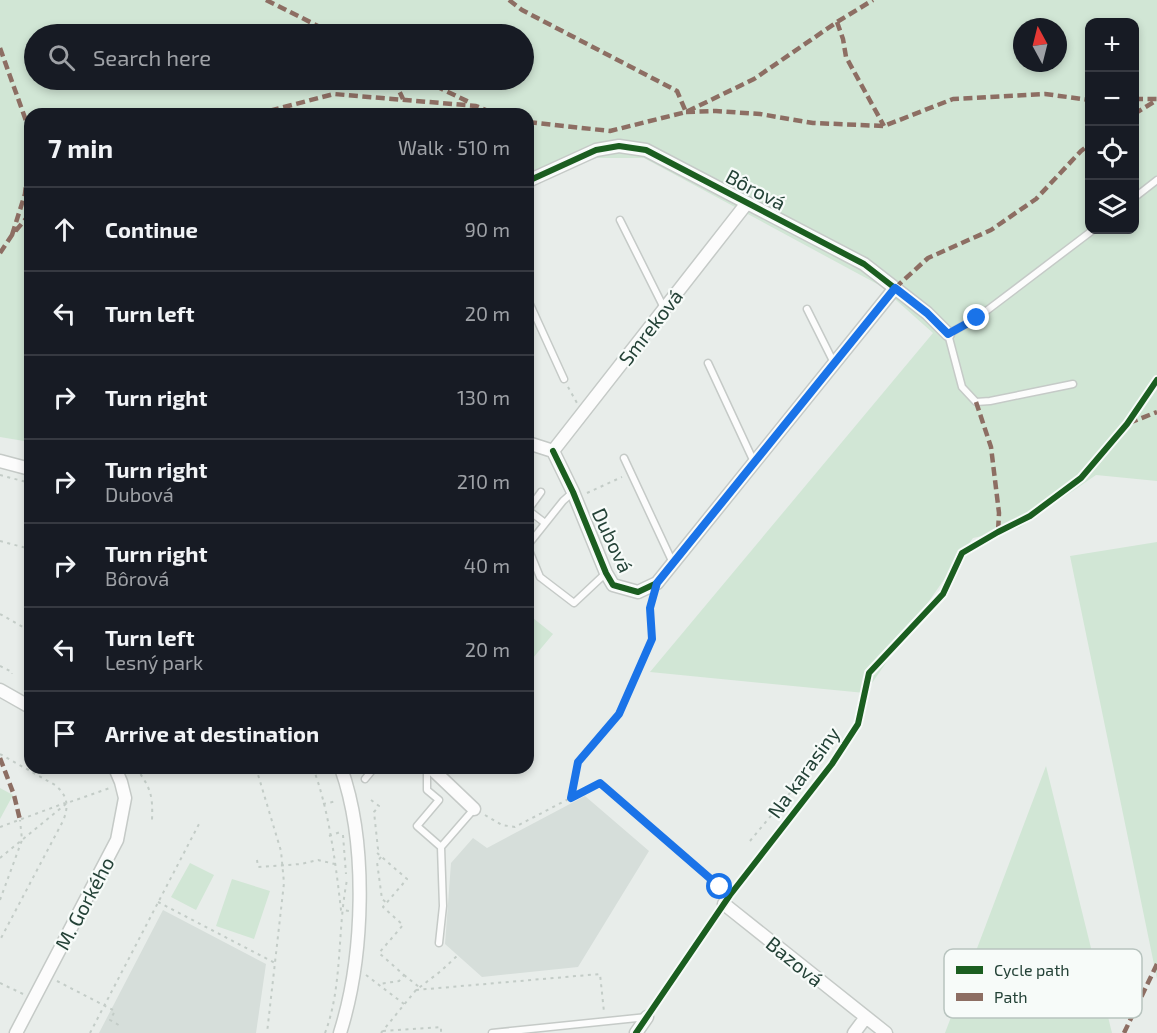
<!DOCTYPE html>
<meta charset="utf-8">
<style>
:root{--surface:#171b24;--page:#20242c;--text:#f1f3f6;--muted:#9ea1a6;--line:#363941}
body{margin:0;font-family:"Exo 2",sans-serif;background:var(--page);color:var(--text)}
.controls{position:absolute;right:18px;top:18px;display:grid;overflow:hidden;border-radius:12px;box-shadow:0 3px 9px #0003}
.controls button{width:54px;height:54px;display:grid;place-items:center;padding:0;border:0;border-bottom:2px solid var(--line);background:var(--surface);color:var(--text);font:30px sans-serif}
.compass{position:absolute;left:1013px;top:18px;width:54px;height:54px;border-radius:50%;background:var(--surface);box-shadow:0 3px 9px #0003;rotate:353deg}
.stop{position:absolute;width:18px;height:18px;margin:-14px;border:4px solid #1a73e8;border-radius:50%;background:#fff}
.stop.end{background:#1a73e8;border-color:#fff;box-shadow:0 2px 6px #0008}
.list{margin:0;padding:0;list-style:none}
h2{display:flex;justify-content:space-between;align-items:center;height:78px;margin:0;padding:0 24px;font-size:26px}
h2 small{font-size:20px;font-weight:400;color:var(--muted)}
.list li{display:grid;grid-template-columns:39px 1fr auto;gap:18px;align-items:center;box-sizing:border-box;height:84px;padding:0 24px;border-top:2px solid var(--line)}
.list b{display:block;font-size:22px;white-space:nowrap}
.list p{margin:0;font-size:20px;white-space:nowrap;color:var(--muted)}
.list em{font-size:20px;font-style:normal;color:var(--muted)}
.icon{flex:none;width:33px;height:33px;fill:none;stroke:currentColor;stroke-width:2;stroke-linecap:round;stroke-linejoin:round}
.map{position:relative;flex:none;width:1157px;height:1033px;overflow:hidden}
.search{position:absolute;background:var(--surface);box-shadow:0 3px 9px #0003;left:24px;top:24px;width:510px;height:66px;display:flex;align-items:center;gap:15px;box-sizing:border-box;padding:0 21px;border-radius:33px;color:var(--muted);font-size:22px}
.panel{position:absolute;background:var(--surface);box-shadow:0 3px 9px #0003;left:24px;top:108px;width:510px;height:666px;border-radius:18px}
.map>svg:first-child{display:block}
</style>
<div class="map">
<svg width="1157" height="1033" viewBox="0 0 1157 1033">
<rect width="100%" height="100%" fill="#e8edea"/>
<!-- built -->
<path fill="#d6deda" d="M585 796 649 851 578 967 482 977 445 944 451 863 473 838 487 848Z
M163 910 266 964 256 1033H99Z"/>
<!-- green -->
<path fill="#d1e6d5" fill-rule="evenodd" d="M0 0H1157V481L1096 475 1019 528 973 538 865 693 650 672 933 333 879 285 644 158H597L528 181V114H30V442L0 437ZM1090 22H1134V230H1090ZM1022 27H1058V63H1022ZM34 34H524V80H34Z
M1157 542V979L1070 556Z
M528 614 553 634 533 658 528 654Z
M1046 766 1112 1033H945Z
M0 788 13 795 0 819Z
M190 863 214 875 196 910 171 897Z
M232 879 270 891 254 939 216 926Z"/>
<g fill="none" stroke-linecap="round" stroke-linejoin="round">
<!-- lane casing -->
<g stroke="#c5cac7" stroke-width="9">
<path id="lane" d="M1134 198 1157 180
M620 220 664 308
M528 300 564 379
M807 309 834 363
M708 363 754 462
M1073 384 990 401 976 402 962 387 948 334 977 318 1093 230
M624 458 673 563
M528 510 541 492
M528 510 545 523
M528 545 563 501 573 492
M528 548 540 577 574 603 606 573
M427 768V790L439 800 417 826 441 847 443 906 439 943
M365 779 374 768
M441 847 474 809
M492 1033 647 1017 730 895 832 764 858 724 869 673 943 594 962 553 998 532 1030 516 1081 478 1127 424"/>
</g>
<!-- street casing -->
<g stroke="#c5cac7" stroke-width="15">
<path id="street" d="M528 181 596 150 619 146 646 150 864 264 927 313 948 334
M528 443 553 451
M553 451 573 492 606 573 613 585 638 592 657 583 895 288
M553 451 747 203
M0 461 30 469
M0 690 30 707
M431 768 474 809
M724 904 886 1033
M16 1033 117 840 125 798 121 782 115 768
M340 1033C364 957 368 844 341 768
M636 1033 647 1017
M854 1033 866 1017"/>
</g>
<!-- path -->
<path stroke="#c3ccc7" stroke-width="2" stroke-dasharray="3 4.5" stroke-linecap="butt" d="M568 387 577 403
M1131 417 1157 380
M0 475 30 483
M587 493 622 477
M0 541 30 549
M0 614 30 631
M0 666 12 672V674
M0 754 55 785C68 796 69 806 63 821L0 940
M136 768C151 788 153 796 152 820
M256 768 281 851 284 883 267 1033
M313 768C329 809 336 866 341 910L349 911
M315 773 328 769
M571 798 578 762 619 714 652 639 650 608 652 599
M371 800 379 806 374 812 378 849 376 852 407 879 383 907 403 925 379 953 404 975 399 981 379 984
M323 804 337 801
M485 815 502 825 515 827 599 783 723 889
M0 827 65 803
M343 835 346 874
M329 836 343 831
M750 841 799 782H806
M381 857 377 862 382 899 387 903
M0 858 67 803 110 788
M257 860 258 867 301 864 318 860 335 864
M0 900 22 840 20 820
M158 902 275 963
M366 975 404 1004
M404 975 419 987
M57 981 115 1011 110 1020 122 1027
M0 983 23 994
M416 990 600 974 604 1012
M383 1031 441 1027V1033
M90 1033 199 824
M325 1033C343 986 337 930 347 880
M381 1033 416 990 441 971 458 955"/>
<!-- lane -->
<use href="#lane" stroke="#fcfcfc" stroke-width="6"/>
<!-- street -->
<use href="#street" stroke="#fcfcfc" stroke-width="12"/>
<!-- quiet -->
<path stroke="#8d6e63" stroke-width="4.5" stroke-dasharray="9 4.5" stroke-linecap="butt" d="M266 0 334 34
M509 0 522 10 677 91 686 112
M837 22 843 39 846 57 884 126
M0 48 30 132
M394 80 403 99
M423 80 471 103
M1134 99H1157
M686 112 716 111 760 114 813 123 884 126 953 99 1045 94 1090 100
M257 114 334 94 476 106 495 114
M1134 114 1157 100
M528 122 610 131 686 112 754 79 837 22 873 0
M12 235 25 194 30 147
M0 253 12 235 30 214
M895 288 928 258 991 230 1036 199 1081 151 1090 144
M976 402 991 447 999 513 998 532
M1129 423 1157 412
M0 758 14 795 20 820
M1124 1033 1157 964"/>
<!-- cycleway casing -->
<g stroke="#f7fbf9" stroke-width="10">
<path id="cycleway" d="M528 181 596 150 619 146 646 150 864 264 927 313 948 334
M553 451 573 492 606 573 613 585 638 592 657 583 895 288
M636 1033 730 895 832 764 858 724 869 673 943 594 962 553 998 532 1030 516 1081 478 1127 424 1157 380"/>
</g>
<!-- cycleway -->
<use href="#cycleway" stroke="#1b5e20" stroke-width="6"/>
</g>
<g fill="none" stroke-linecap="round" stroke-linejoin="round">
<!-- route -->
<path stroke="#1a73e8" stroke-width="8" d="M720 887 600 783 571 798 578 762 619 714 652 639 650 608 657 583 895 288 927 313 948 334 977 318"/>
</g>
<g text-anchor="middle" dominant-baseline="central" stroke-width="4.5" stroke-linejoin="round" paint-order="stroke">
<!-- street labels -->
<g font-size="20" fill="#244237" stroke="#f7fbf9">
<text transform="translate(756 189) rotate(28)">Bôrová</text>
<text transform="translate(650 327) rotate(-52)">Smreková</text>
<text transform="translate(613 540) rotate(65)">Dubová</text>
<text transform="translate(803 772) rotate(-54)">Na karasiny</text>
<text transform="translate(84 903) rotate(-62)">M. Gorkého</text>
<text transform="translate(795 961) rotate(39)">Bazová</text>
</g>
</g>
<!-- legend -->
<rect x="944" y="949" width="198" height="69" rx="9" fill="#f7fbf9" stroke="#b8c4bf" stroke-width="1.5"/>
<rect x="956" y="966" width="27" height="8" fill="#1b5e20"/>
<rect x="956" y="993" width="27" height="8" fill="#8d6e63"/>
<g font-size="16" fill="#244237">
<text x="994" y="976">Cycle path</text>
<text x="994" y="1003">Path</text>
</g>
</svg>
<div class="controls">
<button>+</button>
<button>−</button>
<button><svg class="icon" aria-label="locate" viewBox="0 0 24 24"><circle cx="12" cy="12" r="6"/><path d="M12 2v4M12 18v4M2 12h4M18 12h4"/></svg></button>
<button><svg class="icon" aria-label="layers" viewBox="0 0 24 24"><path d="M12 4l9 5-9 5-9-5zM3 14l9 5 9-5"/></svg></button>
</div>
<svg class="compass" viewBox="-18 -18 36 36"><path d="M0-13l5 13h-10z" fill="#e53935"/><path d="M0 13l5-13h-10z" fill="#9ea1a6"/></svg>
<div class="stop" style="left:720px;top:887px"></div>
<div class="stop end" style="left:977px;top:318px"></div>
<div class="search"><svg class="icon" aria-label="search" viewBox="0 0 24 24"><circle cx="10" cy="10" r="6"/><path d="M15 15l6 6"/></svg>Search here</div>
<section class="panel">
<h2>7 min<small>Walk · 510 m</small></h2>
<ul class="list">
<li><svg class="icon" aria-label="ahead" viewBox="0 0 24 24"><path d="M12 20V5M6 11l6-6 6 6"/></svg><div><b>Continue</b></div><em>90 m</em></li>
<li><svg class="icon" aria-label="left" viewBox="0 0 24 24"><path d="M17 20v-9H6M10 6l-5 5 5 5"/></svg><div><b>Turn left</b></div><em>20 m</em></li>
<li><svg class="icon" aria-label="right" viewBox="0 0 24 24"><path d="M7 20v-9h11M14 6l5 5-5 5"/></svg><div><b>Turn right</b></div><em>130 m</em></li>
<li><svg class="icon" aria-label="right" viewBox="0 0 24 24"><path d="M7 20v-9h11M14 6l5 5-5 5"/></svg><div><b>Turn right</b><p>Dubová</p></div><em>210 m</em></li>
<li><svg class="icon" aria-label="right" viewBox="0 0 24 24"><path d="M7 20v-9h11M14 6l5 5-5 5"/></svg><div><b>Turn right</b><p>Bôrová</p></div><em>40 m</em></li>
<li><svg class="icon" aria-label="left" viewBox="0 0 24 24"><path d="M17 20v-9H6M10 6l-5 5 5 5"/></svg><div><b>Turn left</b><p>Lesný park</p></div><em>20 m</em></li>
<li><svg class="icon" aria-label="arrive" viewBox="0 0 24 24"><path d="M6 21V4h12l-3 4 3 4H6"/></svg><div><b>Arrive at destination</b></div></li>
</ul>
</section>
</div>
